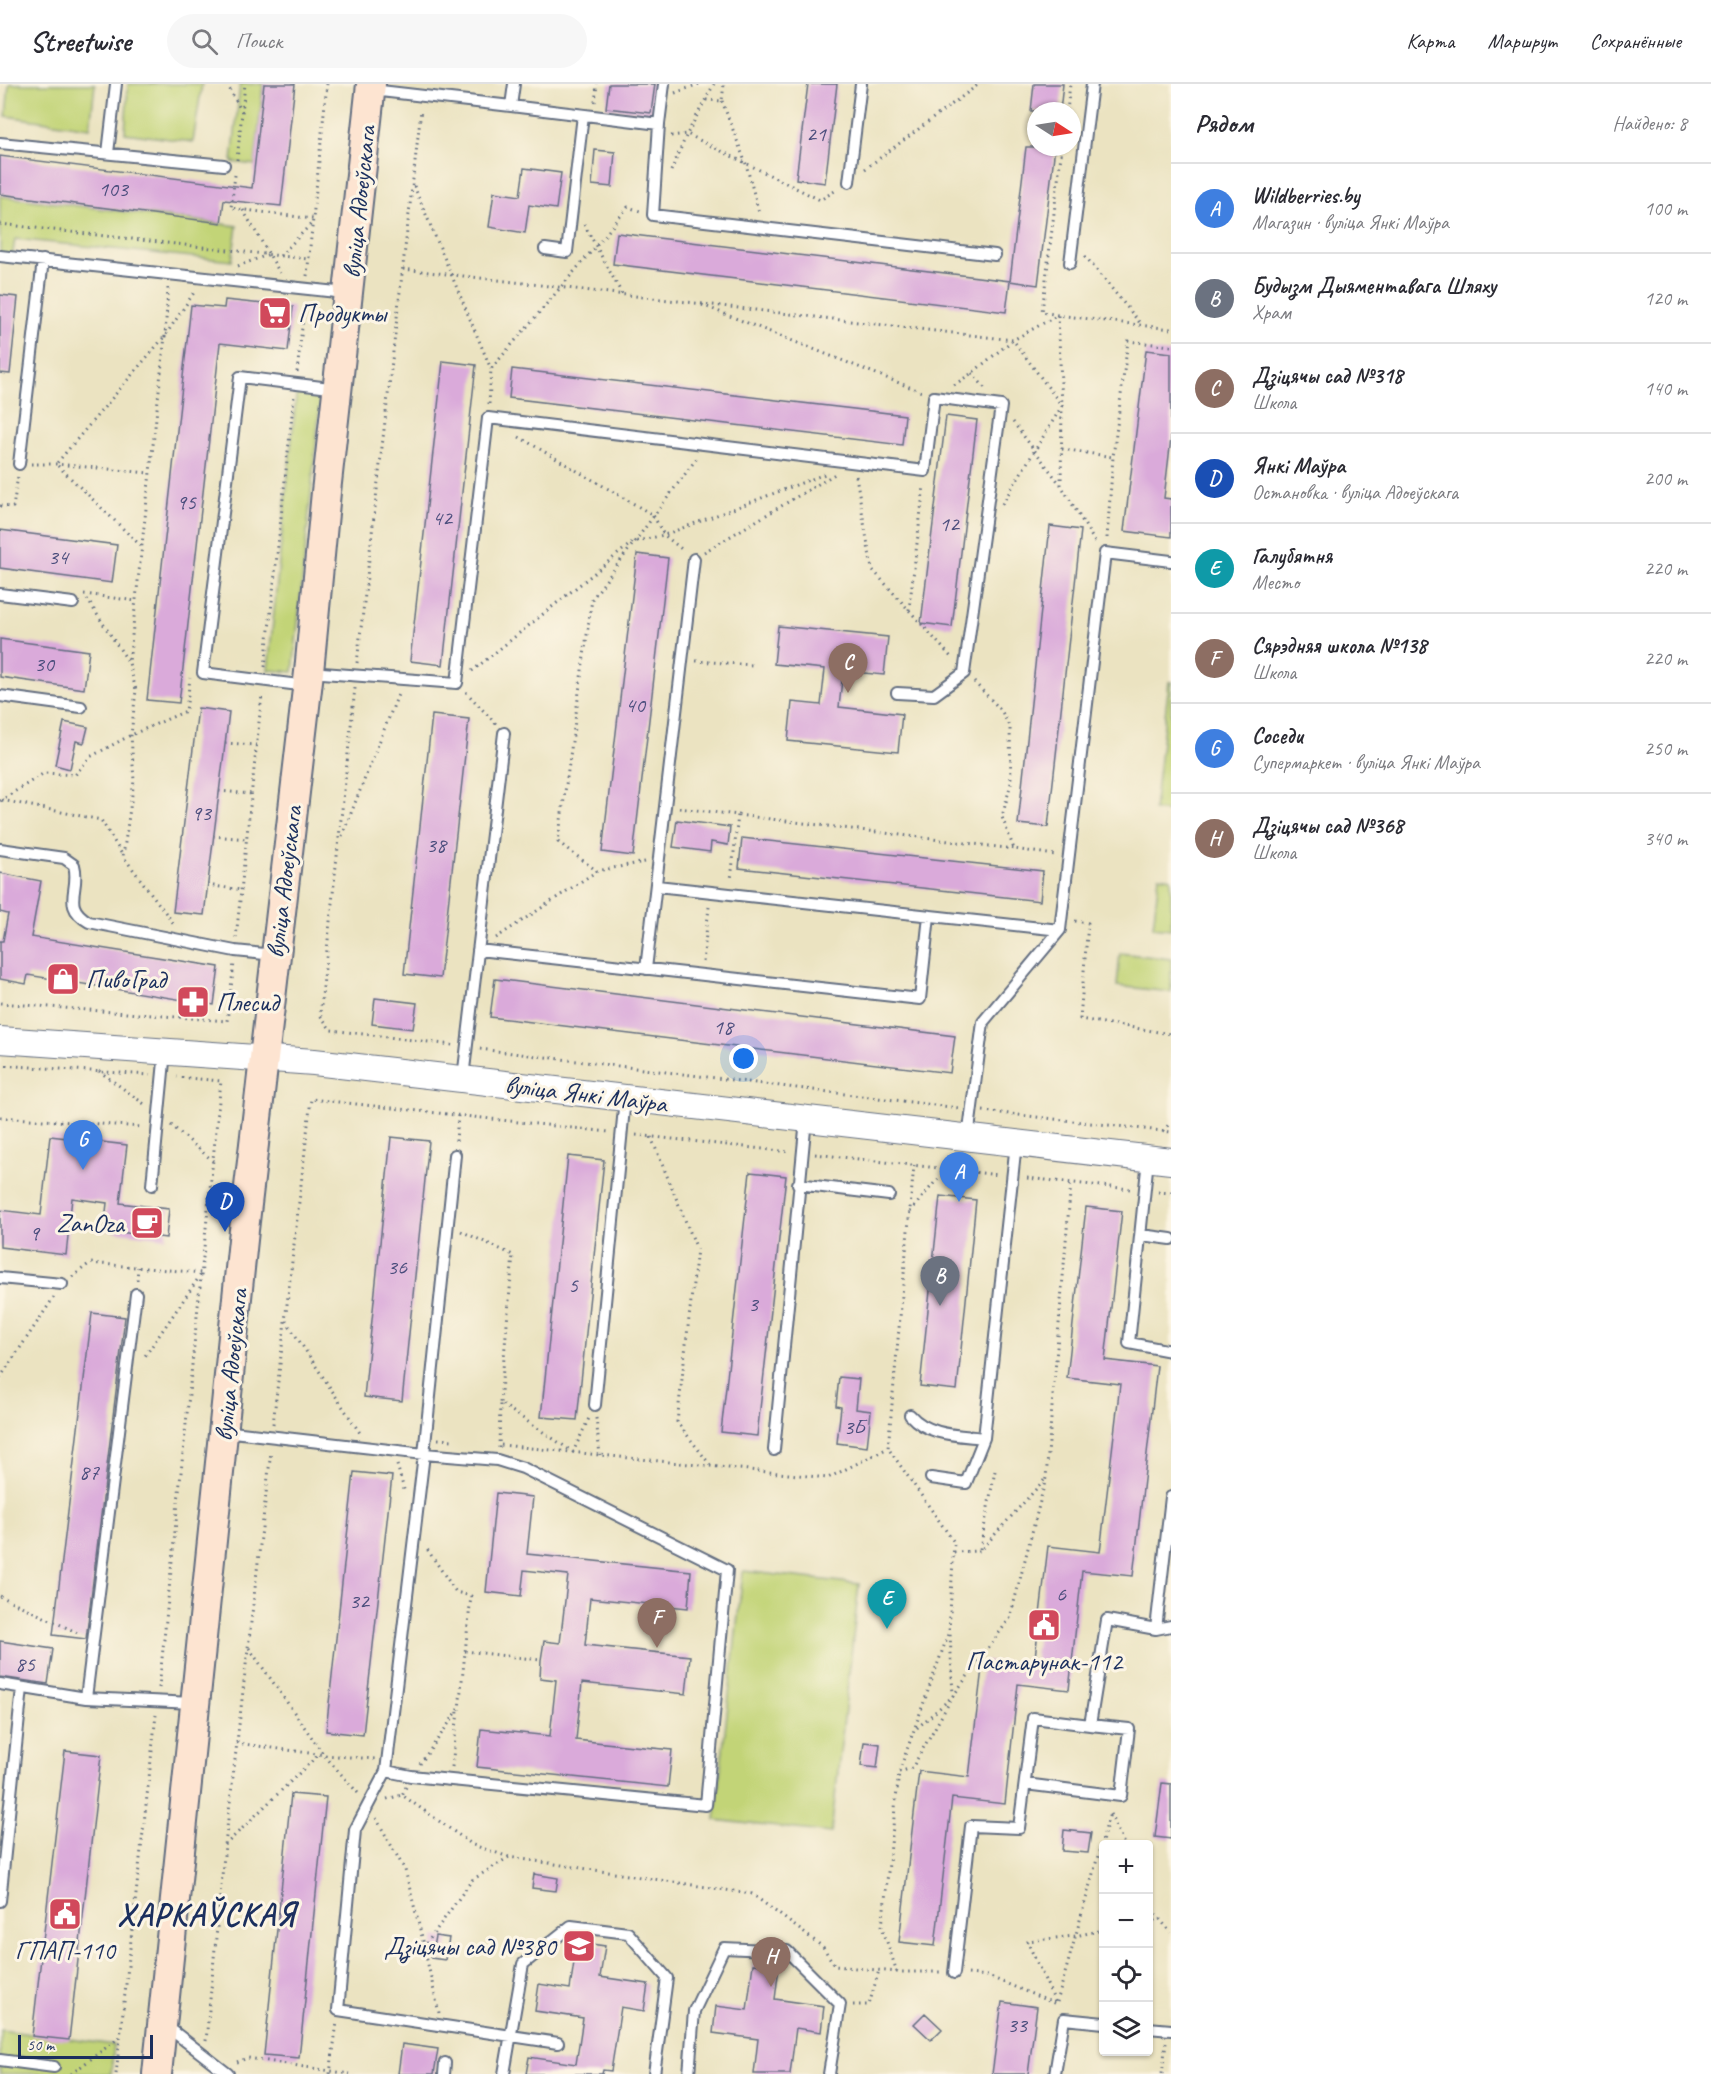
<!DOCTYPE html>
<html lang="ru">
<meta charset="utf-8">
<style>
:root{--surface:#fff;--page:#f7f7f7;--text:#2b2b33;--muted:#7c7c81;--line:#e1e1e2;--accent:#7c3aed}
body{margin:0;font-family:Caveat,sans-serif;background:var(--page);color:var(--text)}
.controls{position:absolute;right:18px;bottom:18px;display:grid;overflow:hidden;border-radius:6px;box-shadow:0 2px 4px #0004}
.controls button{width:54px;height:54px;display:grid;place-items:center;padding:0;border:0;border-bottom:2px solid var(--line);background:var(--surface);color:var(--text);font:30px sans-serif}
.compass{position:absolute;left:1027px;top:18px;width:54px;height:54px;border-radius:50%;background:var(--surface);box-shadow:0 2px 4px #0004;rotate:102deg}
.scale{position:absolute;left:18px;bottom:15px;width:135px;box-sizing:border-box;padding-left:6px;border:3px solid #1b2f5e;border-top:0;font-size:16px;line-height:21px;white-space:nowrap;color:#1b2f5e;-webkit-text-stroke:4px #fcf5e5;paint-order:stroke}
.you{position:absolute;left:744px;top:975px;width:21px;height:21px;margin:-15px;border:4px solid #fff;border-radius:50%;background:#1a73e8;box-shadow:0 0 0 9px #1a73e833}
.badge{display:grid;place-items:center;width:39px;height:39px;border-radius:50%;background:var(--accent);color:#fff;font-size:20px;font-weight:700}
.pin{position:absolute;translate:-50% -50px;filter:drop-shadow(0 2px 3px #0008)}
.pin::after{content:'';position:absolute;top:32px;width:21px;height:18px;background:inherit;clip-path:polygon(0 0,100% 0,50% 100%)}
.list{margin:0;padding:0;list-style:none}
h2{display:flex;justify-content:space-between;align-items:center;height:78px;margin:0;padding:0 24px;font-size:26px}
h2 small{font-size:20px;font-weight:400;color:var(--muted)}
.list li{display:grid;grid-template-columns:39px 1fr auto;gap:18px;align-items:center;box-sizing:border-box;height:90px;padding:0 24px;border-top:2px solid var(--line)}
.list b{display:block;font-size:22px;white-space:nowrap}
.list p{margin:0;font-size:20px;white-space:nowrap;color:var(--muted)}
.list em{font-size:20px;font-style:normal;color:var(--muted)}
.icon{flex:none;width:33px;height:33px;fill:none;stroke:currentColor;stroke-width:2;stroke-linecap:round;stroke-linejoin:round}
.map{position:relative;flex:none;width:1171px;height:1990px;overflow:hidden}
header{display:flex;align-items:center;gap:36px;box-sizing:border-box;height:84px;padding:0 30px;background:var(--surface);border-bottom:2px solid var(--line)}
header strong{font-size:28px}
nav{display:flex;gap:33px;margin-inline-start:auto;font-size:21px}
.search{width:420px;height:54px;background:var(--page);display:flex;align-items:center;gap:15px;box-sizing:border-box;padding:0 21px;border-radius:33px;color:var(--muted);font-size:22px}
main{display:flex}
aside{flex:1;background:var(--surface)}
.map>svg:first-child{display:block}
</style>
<header>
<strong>Streetwise</strong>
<div class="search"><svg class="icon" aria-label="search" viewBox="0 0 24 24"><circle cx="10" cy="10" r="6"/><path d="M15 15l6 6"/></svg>Поиск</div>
<nav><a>Карта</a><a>Маршрут</a><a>Сохранённые</a></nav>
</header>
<main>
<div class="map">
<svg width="1171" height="1990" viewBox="0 0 1171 1990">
<rect width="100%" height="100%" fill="#fcf5e5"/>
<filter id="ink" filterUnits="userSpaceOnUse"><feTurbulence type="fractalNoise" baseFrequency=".0167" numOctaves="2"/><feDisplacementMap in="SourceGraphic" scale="12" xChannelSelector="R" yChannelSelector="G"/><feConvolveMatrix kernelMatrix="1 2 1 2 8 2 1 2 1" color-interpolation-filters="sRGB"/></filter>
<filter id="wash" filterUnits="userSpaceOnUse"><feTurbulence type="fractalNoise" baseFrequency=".008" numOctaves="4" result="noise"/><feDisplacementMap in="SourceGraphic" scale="24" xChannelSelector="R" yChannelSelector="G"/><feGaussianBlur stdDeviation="1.35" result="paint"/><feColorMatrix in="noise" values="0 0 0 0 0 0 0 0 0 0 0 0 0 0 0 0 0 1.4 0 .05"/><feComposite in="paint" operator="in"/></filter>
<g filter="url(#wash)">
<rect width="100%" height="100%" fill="#ebe3c1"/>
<!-- green -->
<path fill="#c2d477" stroke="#6e826a" stroke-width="1.5" d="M9 0H95L90 44 6 32Z
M128 0H202L193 58 125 49Z
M240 0H263L255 81 232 78Z
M0 112 237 142 232 177 15 155 12 174 0 173Z
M297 304 321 309 293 588 268 586Z
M1169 598H1171V728L1154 726Z
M1159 792 1171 794V845L1153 843Z
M1120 869 1171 875V908L1117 902Z
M743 1487 859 1500 831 1749 715 1736Z
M0 1946 114 1961 111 1990H0Z"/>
<g id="blocks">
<!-- building -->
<path fill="#daaada" d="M264 0H295L281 122 224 116 221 139 0 110V72L252 104Z
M609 0H655L651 29 606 24Z
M808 0H837L825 99 796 95Z
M1034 0H1063L1060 27H1031Z
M1026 63H1055L1038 201 1010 197Z
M595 66 615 68 612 103 592 101Z
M524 84 561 89 556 125 529 121 525 149 489 143 494 108 520 112Z
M617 149 1010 197 1006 228 613 180Z
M0 211 18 213 10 290 0 289Z
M225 216 293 223 288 267 220 259 179 619 147 616 191 221 224 224Z
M1146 266 1171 269V354L1164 414 1171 415V453L1124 447Z
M443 277 476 281 443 581 410 577Z
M512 285 905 331 902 361 509 314Z
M946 332 977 336 952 543 921 539Z
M1050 442 1081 446 1048 743 1018 740Z
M0 446 117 461 112 499 0 484Z
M637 470 668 474 633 772 602 768Z
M778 542 888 553 884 591 843 587 839 623 902 630 898 668 788 657 792 618 821 621 825 585 774 580Z
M0 555 89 567 84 605 0 593Z
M198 624 229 628 204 831 173 828Z
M432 631 469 635 440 894 404 890Z
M64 638 88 643 84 659 76 657 70 685 55 681Z
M677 736 730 743 728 761 711 758 710 768 673 763Z
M742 754 1043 787 1040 817 739 784Z
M0 789 41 797 31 853 219 883 214 921 28 891 26 900 0 895V857H3L8 830 0 828Z
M495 895 955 952 950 989 490 933Z
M375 914 417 919 413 945 372 940Z
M50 1052 127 1061 120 1119 169 1125 166 1154 104 1146 107 1119 72 1114 66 1171 0 1163V1126L41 1131Z
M391 1053 429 1057 402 1317 364 1313Z
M568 1072 604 1076 577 1336 541 1333Z
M750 1088 786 1092 757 1352 721 1348Z
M940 1112 976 1116 957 1306 920 1302Z
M1086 1123 1122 1127 1105 1276 1157 1282 1133 1492 1082 1487 1069 1606 1018 1600 1005 1720 952 1714 935 1862 899 1858 919 1687 969 1693 983 1576 1034 1582 1048 1462 1100 1468 1120 1300 1067 1294Z
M92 1229 125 1233 86 1555 53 1551Z
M839 1293 859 1295 856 1325 871 1327 867 1363 837 1359 841 1323 836 1322Z
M354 1388 392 1392 363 1651 326 1647Z
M496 1409 533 1413 527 1470 691 1487 688 1524 590 1514 585 1561 690 1572 686 1610 582 1599 576 1656 672 1666 668 1703 477 1683 481 1645 550 1652 556 1596 540 1594 541 1576 544 1557 560 1559 568 1491 524 1486 521 1512 486 1508Z
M0 1557 53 1565 48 1600 0 1593Z
M864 1658 880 1660 877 1684 861 1682Z
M65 1667 101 1671 69 1956 32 1952Z
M1162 1699 1171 1700V1755L1155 1753Z
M291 1710 326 1713 299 1974 264 1971Z
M1064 1746 1091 1749 1088 1769 1062 1767Z
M534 1790 558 1794 556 1807 532 1804Z
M435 1852 449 1854 445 1876 431 1874Z
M577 1858 605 1862 600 1893 648 1900 644 1927 621 1923 611 1987 603 1986 602 1990H526L529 1973 576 1980 583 1934 535 1927 539 1900 570 1905Z
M753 1880 779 1883 775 1915 824 1922 821 1948 796 1944 790 1990H754L758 1955 713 1949 716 1922 747 1926Z
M1002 1918 1037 1923 1028 1990H992Z
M925 1929 942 1945 931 1956 914 1940Z
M402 1960 438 1965 434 1990H398Z"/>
</g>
</g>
<g filter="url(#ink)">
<use href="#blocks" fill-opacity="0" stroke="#646e81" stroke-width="1.5"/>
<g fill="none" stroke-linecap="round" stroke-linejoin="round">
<!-- service casing -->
<g stroke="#646e81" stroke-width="14">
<path id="service" d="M372 6 511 22 514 0
M511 22 659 40 653 131 995 171
M659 40 664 0
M0 59 224 81
M108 69 116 0
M849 98 861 0
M545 165 567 168 583 31
M0 172 346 209
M1070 179 1092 0
M19 380 43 176
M0 510 73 519
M309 588 457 599 488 334 925 387 934 313 1001 322 964 589 934 611 897 609
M307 602 203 589 240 293 338 305
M0 612 81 623
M0 765 64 774 74 781C81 806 60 821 89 838L235 867 275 871
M657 802 1060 846
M478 866 920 915 929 832
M646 885 694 475
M463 994 504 649
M968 1054 983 938 1060 846 1105 469 1171 477
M455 1071 424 1370 386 1687 355 1746 338 1926 558 1959
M1148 1075 1129 1259 1171 1267
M798 1100 889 1111
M152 1101 165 967
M1141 1151 1171 1155
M0 1194 62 1200
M595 1321 625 1014
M910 1331C928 1352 959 1351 984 1354
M224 1347 424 1370 497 1376 523 1384 727 1486 706 1721 411 1692 386 1687
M774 1366 806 1035
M931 1394 966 1399 984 1354 1016 1059
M1156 1545 1171 1413
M0 1600 86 1614 193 1619
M86 1614 136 1210
M1025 1700 1121 1712 1129 1645 1090 1641
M0 1817 22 1604
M954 1889 971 1742 1019 1744 1033 1634 1090 1641 1107 1536 1156 1545 1171 1542
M165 1941 228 1990
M1148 1944 1171 1946
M0 1976 54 1983
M444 1990 445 1979
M504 1990 523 1880 571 1842 628 1849 667 1894 654 1990
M689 1990 694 1927 724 1864 787 1867 840 1920 829 1990
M1055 1990 1064 1935 1104 1939"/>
</g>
<!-- tertiary casing -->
<g stroke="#646e81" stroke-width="28">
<path id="tertiary" d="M0 956 314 978 1171 1077"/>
</g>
<!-- secondary casing -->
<g stroke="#646e81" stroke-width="32">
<path id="secondary" d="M157 1990 244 1146 309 588 326 408 371 0"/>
</g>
<!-- path -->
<path stroke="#646e81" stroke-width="3" stroke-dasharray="1.5 4.5" stroke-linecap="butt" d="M227 0 242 28
M675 9 699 0
M706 16 722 17 724 0
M722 17 746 80 759 129
M595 18 597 0
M1067 27 1070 0
M671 52 687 50 820 116 838 105
M237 76 245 0
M865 85 979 0
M671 87 687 50 714 0
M235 91 231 124 313 135
M414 102 491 285
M243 126 280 189
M0 140 308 175
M584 140 622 210
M280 172 312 139
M1085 172 1140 239
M238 182 270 170
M403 185 1013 256 1058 231 1042 228 1062 63
M307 192 327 0
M168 204 165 252 129 579 136 606 131 651 134 697 123 772 174 840
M702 221 922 308
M297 288 305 217
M972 289 986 305
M954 301 972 289 1013 256 1062 322 1061 401 1096 460
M489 320 491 285 596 162 628 123 640 127
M1013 338 1060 400
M519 353 653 431 664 451 684 467
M1062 365 1113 373
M31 380H56L149 389
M856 392 872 485 951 573
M1002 420 1062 322 1058 231 1171 245
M0 422 13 423 18 392
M1107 454 1113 373 1128 257 1171 262
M141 462 56 380 165 252 195 207
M704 468 835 390
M84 510 136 517
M87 515 129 579
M909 526 924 401
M696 577 753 581
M357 579 421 26
M265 583 294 312
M472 587 633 458 664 451 825 390
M974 598 1001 626 1010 644 1011 699 1002 733 1014 765 1055 771
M355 604 320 931 331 946 453 961
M466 608 496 640
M225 659 256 661
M219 707 252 710
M2 716 101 736 123 772
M0 717 44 689 75 691 90 673 131 651 186 627 190 594
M679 724 738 731 731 796
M738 731 1014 765
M213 752 247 755
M342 752 399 608
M645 778 597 787 558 758 592 515 697 374
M207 801 241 806
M1075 837 1088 839 1080 935 1171 950
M236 854 262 610
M496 854 597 787
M703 878 709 823
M0 919 227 937 234 879
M480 965 959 1024
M0 981 150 991
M99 987 147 1022
M983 1027 1171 1048
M0 1033 143 1043
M171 1041 213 1077
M1163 1047 1171 1038
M636 1051 790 1068
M651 1053 697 1165 677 1338 711 1382
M456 1057 458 1031
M815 1070 999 1091
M1027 1094 1130 1105
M1158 1108 1171 1109
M910 1128 935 1098 951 1085 952 1073
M461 1147 513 1171 500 1319
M72 1193 90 1179 202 1189 143 1275
M137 1196 138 1183
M286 1237 360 1349
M0 1294 54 1213
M596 1334 600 1371
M273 1340 311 1015 609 1048
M438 1355 453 1356
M501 1361 828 1394 888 1364
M499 1364 500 1319 573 1368 590 1332
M397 1381 405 1409
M980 1465 995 1387
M954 1468 980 1467 1046 1394
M0 1512 80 1550
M249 1564 324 1671 358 1709
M465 1567 541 1576
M159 1604 221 997 177 993
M917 1644 953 1612 950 1549
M236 1659 324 1671 375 1675
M420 1680 459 1625 471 1512 456 1508 427 1465
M452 1683 458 1627
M899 1688 912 1684 953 1612 1010 1534 1046 1394 1071 1098
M406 1703 402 1711 473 1761 509 1773
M387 1715 402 1711
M1110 1730 1124 1760
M376 1734 405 1786 424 1861
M225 1761 319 1670
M1148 1814 1155 1829 1171 1849
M1148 1837 1160 1835
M897 1888 882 1843 899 1688 949 1548 954 1458 888 1364 914 1081
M968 1890 988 1892 1056 1920 1027 1857 1075 1852 1104 1846
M1057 1918 1110 1729
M853 1921H869L879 1886
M439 1929 424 1863 472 1796 509 1773 752 1810 823 1863 835 1882 897 1888H940
M206 1957 225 1761 271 1367
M237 1978 248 1974 350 1990
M71 1990 120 1953
M116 1990 156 1631
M330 1990 337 1938
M1162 1990 1166 1959"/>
<!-- service -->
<use href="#service" stroke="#fff" stroke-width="10"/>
<!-- tertiary -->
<use href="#tertiary" stroke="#fff" stroke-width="26"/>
<!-- secondary -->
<use href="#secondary" stroke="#fde4d1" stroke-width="28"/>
</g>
</g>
<!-- icons -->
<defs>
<g id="supermarket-square" transform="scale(1.725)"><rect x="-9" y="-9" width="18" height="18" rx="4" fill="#d1495b" stroke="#fcf5e5"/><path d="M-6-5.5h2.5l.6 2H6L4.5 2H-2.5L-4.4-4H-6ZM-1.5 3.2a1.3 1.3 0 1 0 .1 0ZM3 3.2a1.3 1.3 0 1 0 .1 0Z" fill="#fff"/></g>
<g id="shop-square" transform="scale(1.725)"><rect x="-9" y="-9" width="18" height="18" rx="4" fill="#d1495b" stroke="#fcf5e5"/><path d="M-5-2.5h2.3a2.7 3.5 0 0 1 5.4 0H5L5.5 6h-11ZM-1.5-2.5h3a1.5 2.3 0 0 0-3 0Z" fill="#fff"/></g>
<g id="pharmacy-square" transform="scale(1.725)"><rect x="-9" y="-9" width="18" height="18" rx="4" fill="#d1495b" stroke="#fcf5e5"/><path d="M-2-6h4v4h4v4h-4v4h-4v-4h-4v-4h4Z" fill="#fff"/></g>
<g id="cafe-square" transform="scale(1.725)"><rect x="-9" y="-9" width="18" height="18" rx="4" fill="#d1495b" stroke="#fcf5e5"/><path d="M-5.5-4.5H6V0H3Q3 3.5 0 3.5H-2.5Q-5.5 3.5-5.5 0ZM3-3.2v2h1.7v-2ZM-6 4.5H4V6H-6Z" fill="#fff"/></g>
<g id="civic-square" transform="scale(1.725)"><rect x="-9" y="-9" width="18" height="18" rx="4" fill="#d1495b" stroke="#fcf5e5"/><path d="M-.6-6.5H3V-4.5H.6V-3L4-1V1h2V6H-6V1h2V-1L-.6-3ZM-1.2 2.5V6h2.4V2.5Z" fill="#fff"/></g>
<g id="school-square" transform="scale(1.725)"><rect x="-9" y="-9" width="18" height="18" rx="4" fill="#d1495b" stroke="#fcf5e5"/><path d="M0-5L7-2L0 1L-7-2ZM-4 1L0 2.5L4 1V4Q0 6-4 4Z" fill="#fff"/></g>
</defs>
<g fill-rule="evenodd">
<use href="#supermarket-square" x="275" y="229"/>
<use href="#shop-square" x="63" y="895"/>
<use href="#pharmacy-square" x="193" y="918"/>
<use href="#cafe-square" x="147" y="1139"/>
<use href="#civic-square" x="1044" y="1541"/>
<use href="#civic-square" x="65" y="1830"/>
<use href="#school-square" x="579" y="1862"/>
</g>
<g text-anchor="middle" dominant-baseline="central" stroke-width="6" stroke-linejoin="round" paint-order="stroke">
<!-- number labels -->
<g font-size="22" fill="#4b4e7d">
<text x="816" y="50">21</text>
<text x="113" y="105">103</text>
<text x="186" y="418">95</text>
<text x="442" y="434">42</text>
<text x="949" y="440">12</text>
<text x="58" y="473">34</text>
<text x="44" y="580">30</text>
<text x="635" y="621">40</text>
<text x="201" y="729">93</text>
<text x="436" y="761">38</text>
<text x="723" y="943">18</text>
<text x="34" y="1149">9</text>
<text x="397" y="1183">36</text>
<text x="573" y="1201">5</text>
<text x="753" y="1220">3</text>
<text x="854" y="1343">3Б</text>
<text x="89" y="1388">87</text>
<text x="1061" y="1510">6</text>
<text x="359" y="1517">32</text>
<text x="25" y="1580">85</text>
<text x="1017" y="1941">33</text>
</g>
<!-- street labels -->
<g font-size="26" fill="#1b2f5e" stroke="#fcf5e5">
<text transform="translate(359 118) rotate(-84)">вуліца Адоеўскага</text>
<text transform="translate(284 798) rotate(-83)">вуліца Адоеўскага</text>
<text transform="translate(586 1010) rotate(7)">вуліца Янкі Маўра</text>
<text transform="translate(231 1281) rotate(-84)">вуліца Адоеўскага</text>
</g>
<!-- poi labels -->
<g font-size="26" fill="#1b2f5e" stroke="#fcf5e5" text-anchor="start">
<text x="298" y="229">Продукты</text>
<text x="86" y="895">ПивоГрад</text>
<text x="216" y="918">Плесид</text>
<text x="124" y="1139" text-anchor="end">ZanOza</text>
<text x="1044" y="1577" text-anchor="middle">Пастарунак-112</text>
<text x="556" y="1862" text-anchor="end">Дзіцячы сад №380</text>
<text x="65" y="1866" text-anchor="middle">ГПАП-110</text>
</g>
<!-- district labels -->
<g font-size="32" font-weight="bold" letter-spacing="1.5" fill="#1b2f5e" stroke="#fcf5e5">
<text x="207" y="1830">ХАРКАЎСКАЯ</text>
</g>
</g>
</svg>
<div class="controls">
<button>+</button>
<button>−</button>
<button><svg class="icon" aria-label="locate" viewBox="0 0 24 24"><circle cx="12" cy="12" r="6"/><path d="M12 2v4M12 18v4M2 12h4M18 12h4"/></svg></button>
<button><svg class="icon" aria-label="layers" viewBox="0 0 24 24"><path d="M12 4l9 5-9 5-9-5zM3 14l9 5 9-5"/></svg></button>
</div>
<svg class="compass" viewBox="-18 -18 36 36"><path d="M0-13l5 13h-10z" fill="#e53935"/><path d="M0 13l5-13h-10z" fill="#7c7c81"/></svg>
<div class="scale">50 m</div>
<div class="you"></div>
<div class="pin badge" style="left:959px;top:1118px;background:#3f7fe0">A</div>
<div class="pin badge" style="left:940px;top:1222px;background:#6b7280">B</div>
<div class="pin badge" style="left:848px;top:609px;background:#8d6e63">C</div>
<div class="pin badge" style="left:225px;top:1148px;background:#1a4fb4">D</div>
<div class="pin badge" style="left:887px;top:1545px;background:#0f9aa8">E</div>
<div class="pin badge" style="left:657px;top:1564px;background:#8d6e63">F</div>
<div class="pin badge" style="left:83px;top:1086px;background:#3f7fe0">G</div>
<div class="pin badge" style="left:771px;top:1903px;background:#8d6e63">H</div>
</div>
<aside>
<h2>Рядом<small>Найдено: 8</small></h2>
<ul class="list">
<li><span class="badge" style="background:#3f7fe0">A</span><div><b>Wildberries.by</b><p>Магазин · вуліца Янкі Маўра</p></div><em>100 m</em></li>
<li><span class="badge" style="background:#6b7280">B</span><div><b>Будызм Дыяментавага Шляху</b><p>Храм</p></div><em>120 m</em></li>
<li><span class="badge" style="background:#8d6e63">C</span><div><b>Дзіцячы сад №318</b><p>Школа</p></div><em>140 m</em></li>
<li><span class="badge" style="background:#1a4fb4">D</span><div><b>Янкі Маўра</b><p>Остановка · вуліца Адоеўскага</p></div><em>200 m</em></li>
<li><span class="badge" style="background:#0f9aa8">E</span><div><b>Галубятня</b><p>Место</p></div><em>220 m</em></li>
<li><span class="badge" style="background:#8d6e63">F</span><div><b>Сярэдняя школа №138</b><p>Школа</p></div><em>220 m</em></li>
<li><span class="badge" style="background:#3f7fe0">G</span><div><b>Соседи</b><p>Супермаркет · вуліца Янкі Маўра</p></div><em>250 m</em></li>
<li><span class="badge" style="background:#8d6e63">H</span><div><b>Дзіцячы сад №368</b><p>Школа</p></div><em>340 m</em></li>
</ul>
</aside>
</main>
